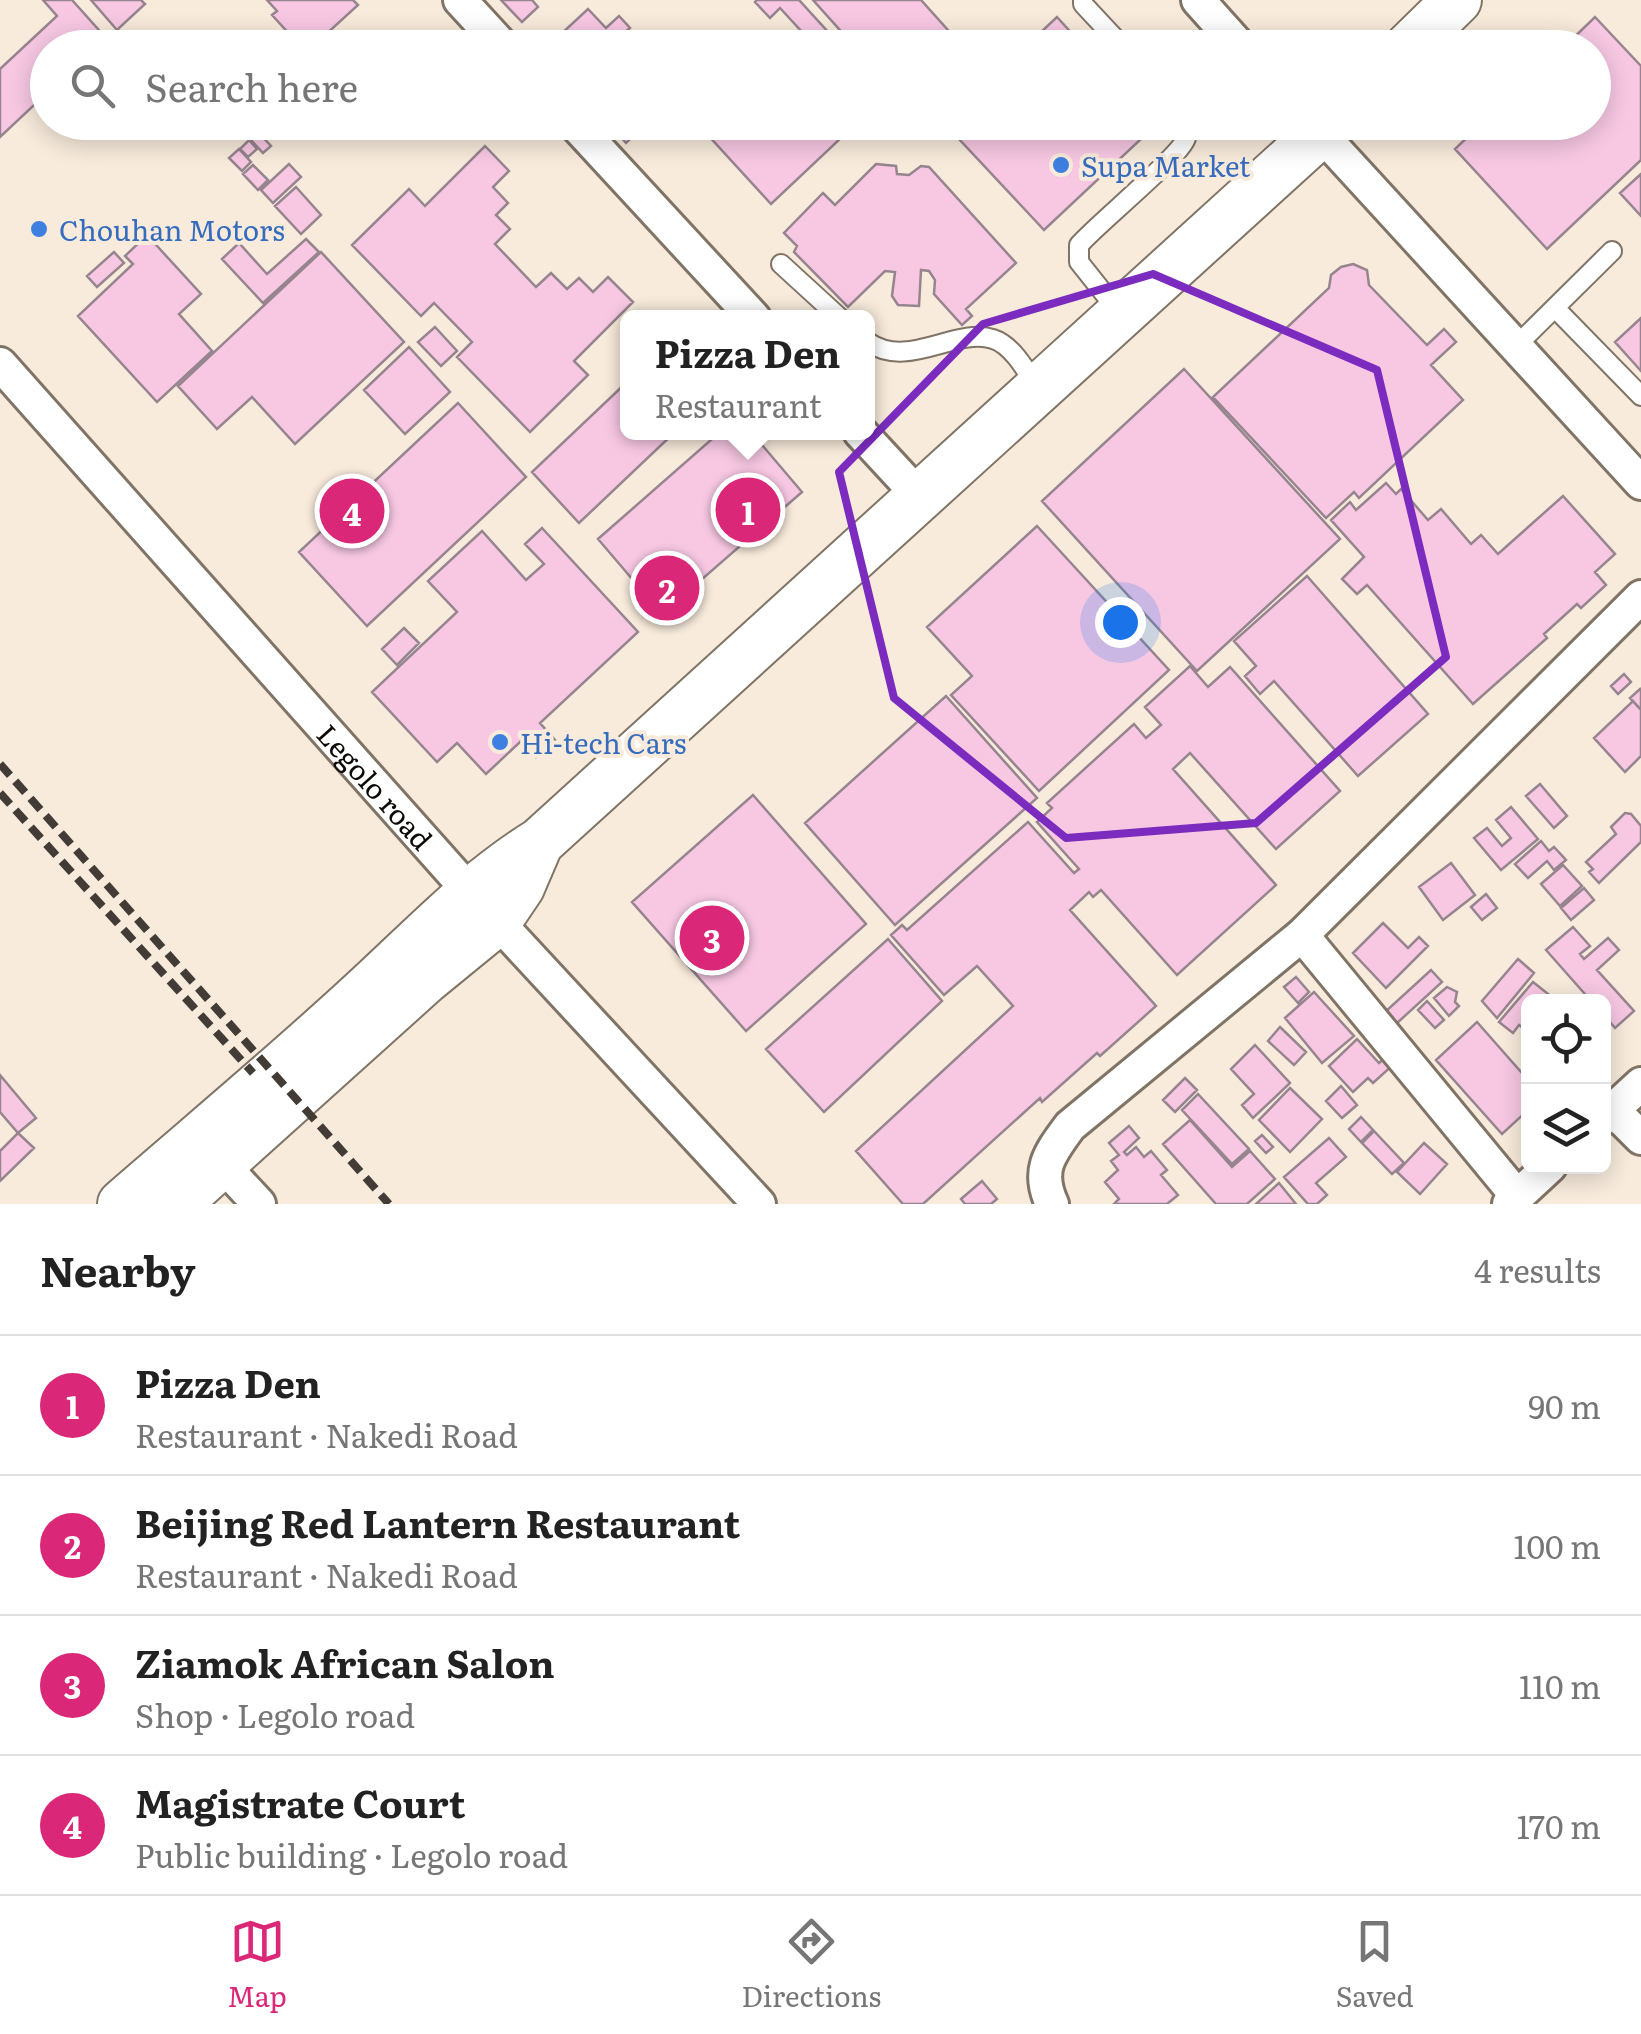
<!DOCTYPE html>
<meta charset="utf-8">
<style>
:root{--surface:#fff;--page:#f6f6f6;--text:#222;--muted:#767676;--line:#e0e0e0;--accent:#db2777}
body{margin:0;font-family:Literata,serif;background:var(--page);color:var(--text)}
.controls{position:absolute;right:30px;bottom:30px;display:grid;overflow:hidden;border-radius:15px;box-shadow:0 5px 25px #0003}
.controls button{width:90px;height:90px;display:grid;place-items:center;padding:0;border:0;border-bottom:2px solid var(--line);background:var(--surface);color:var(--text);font:50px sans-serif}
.you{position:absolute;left:1120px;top:622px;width:35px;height:35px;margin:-25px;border:8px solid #fff;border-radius:50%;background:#1a73e8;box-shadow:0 0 0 15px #1a73e833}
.badge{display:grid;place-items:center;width:65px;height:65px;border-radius:50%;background:var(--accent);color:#fff;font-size:32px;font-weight:700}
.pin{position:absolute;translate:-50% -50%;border:5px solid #fff;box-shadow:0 2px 10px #0006}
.popup{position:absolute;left:620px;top:310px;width:255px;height:130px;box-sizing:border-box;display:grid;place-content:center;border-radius:15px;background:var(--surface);filter:drop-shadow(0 2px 8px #0005);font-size:32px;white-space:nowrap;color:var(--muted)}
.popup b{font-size:38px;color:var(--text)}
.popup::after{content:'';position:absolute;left:50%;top:100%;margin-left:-20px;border:20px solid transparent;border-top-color:var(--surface)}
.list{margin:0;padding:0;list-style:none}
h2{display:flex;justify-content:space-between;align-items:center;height:130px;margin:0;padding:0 40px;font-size:42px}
h2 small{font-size:32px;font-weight:400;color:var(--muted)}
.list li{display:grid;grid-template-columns:65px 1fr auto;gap:30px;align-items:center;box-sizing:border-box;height:140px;padding:0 40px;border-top:2px solid var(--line)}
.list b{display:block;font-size:38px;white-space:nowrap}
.list p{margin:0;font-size:32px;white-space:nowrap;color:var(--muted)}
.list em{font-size:32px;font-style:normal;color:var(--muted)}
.icon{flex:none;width:55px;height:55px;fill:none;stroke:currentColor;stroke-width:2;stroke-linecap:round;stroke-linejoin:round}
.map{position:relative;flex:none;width:1641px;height:1204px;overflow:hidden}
.search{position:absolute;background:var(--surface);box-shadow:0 5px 25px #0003;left:30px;right:30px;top:30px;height:110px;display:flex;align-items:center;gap:25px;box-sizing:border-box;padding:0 35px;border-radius:55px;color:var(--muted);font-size:38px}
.sheet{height:690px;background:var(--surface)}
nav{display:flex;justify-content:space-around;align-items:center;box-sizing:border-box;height:140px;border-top:2px solid var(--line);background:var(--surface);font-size:28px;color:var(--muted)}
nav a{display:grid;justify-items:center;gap:5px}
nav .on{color:var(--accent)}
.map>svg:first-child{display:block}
</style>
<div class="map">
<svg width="1641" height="1204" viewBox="0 0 1641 1204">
<rect width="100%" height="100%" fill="#f8ebdc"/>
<!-- building -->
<path fill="#f8c8e3" stroke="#96848e" stroke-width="2.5" d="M43 0H72L106 38 96 48H48V92L0 137V69L57 16Z
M91 0H141L145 4 117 30Z
M267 0H353L358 5 311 48 299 35 294 39 272 15 277 11Z
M501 0H532L538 7 522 22Z
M757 0H799L829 33 815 46 780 8 770 18 755 2Z
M813 0H921L964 48H856Z
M588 9 606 28 619 16 630 28 616 40 623 48H546Z
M1057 17 1085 48H1024Z
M1595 17 1641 66V160L1547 249 1455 149 1483 122H1594V48H1563Z
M608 122H648L626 143Z
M696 122H827L841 138 771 204Z
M1155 122 1157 124 1044 230 944 123Z
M258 132 271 146 263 153 250 139Z
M249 140 257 149 248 157 240 149Z
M485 146 509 171 493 187 508 203 496 215 510 229 495 244 536 287 551 273 567 289 579 278 593 292 608 277 633 302 574 361 588 375 530 432 457 357 472 342 434 303 421 316 352 245 409 189 425 206Z
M239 149 251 162 242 171 229 158Z
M289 164 301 177 273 203 261 190Z
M876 164 896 166 897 174 909 175 921 166 929 167 1016 263 966 309 972 316 962 325 934 294 935 280 929 271 921 270 919 306 898 305 892 296 895 272 885 271 848 307 794 252 797 246 784 233 823 193 835 205Z
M253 165 268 180 258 190 243 174Z
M1641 174V216L1620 193Z
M296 187 321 215 301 234 275 206Z
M147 235 201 294 179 314 212 351 157 402 78 316 133 264 125 256Z
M306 239 319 252 263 303 222 259 239 243 267 274Z
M114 252 124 263 97 287 87 276Z
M321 252 404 342 295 444 252 397 217 429 178 386Z
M1353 264 1367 270 1369 285 1427 345 1444 329 1456 342 1431 365 1463 400 1359 498 1354 492 1326 518 1213 397 1329 288 1331 275 1341 267Z
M1641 318V371L1615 342Z
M435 327 457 351 441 366 418 342Z
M409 347 450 392 405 434 364 390Z
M1184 369 1340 539 1197 671 1042 501Z
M628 381V432H675L579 523 532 472Z
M458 403 526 477 367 626 299 552Z
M720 432H751L802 492 662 614 598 539Z
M1386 483 1396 494 1401 489 1428 520 1441 509 1471 544 1481 535 1498 554 1563 496 1615 554 1595 572 1606 585 1581 608 1577 604 1544 634 1547 638 1473 704 1367 585 1357 594 1342 579 1364 557 1331 520 1350 502 1356 510Z
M1037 526 1169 670 1039 791 951 695 972 676 927 627Z
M542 528 638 632 540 723 555 740 536 757 521 741 486 774 457 743 437 762 372 692 457 612 428 581 482 531 526 580 544 564 525 544Z
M1307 576 1428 714 1358 776 1274 681 1260 694 1245 676 1256 666 1234 641Z
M404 628 419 643 397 665 382 649Z
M1190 666 1208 687 1230 667 1340 791 1276 849 1190 753 1173 769 1276 885 1177 975 1101 890 1093 897 1089 892 1070 910 1156 1006 1100 1056 1097 1053 1042 1102 1040 1098 923 1204H903L856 1151 1013 1006 977 966 944 995 891 935 902 925 907 930 1028 822 1074 873 1079 869 1037 822 1052 808 1047 803 1134 724 1146 738 1161 725 1145 707Z
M1624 674 1631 682 1618 694 1611 686Z
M1640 689 1641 691V710L1630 698Z
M946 696 1037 798 895 925 805 823Z
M1633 701 1641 710V756L1625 772 1594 738Z
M1540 784 1567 816 1554 828 1526 796Z
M753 795 866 924 746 1031 632 902Z
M1511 807 1538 839 1501 870 1474 838 1487 828 1502 846 1511 838 1496 820Z
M1625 813 1631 814 1641 826V842L1599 883 1589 872 1593 869 1586 862 1616 834 1611 827Z
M1541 841 1549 851 1554 847 1566 860 1554 870 1547 861 1528 878 1515 864Z
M1451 863 1475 895 1443 920 1419 887Z
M1563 865 1582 886 1560 906 1541 884Z
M1584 888 1594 900 1571 920 1561 908Z
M1486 894 1497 908 1482 920 1471 907Z
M1383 923 1408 948 1419 937 1428 946 1386 988 1353 953Z
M1573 927 1590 946 1580 954 1584 959 1608 938 1619 950 1597 970 1634 1011 1615 1028 1604 1015V1002H1592L1546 950Z
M888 939 942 1001 824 1112 766 1049Z
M1518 959 1534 973 1497 1018 1482 1001Z
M1431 970 1442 982 1396 1024 1385 1012Z
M1296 977 1309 992 1298 1003 1284 987Z
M1533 982 1557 1001 1528 1002V1032L1519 1025 1513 1033 1499 1022Z
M1447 987 1457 992 1455 1002 1459 1006 1449 1016 1434 998Z
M1314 992 1354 1036 1322 1063 1285 1018Z
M1427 1001 1444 1020 1435 1028 1418 1010Z
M1477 1022 1528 1080V1110L1502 1134 1436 1060Z
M1280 1027 1306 1052 1294 1065 1268 1041Z
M1357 1039 1379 1063 1387 1056 1394 1064 1373 1083 1368 1078 1353 1092 1329 1066Z
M1255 1045 1290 1083 1253 1118 1242 1105 1254 1094 1231 1069Z
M0 1075 36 1118 18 1133 0 1112Z
M1185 1078 1197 1090 1175 1112 1163 1100Z
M1341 1086 1357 1105 1342 1118 1326 1101Z
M1290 1088 1322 1119 1290 1152 1259 1120Z
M1198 1094 1249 1149 1232 1164 1182 1110Z
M1361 1117 1373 1130 1361 1142 1349 1129Z
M1190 1120 1232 1167 1250 1151 1275 1179 1247 1204H1216L1163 1144Z
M1129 1126 1139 1138 1124 1152 1127 1155 1136 1147 1144 1157 1151 1151 1167 1170 1161 1175 1178 1195 1167 1204H1114L1119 1199 1105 1182 1118 1170 1111 1161 1119 1155 1109 1143Z
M1374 1131 1404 1163 1392 1174 1362 1143Z
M18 1133 34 1148 0 1181V1151Z
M1262 1135 1273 1147 1266 1153 1255 1141Z
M1329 1138 1346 1157 1316 1183 1327 1195 1317 1204H1308L1284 1177Z
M1424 1143 1447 1164 1420 1194 1397 1172Z
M982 1181 997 1199 991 1204H965L961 1199Z
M1279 1183 1296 1204H1256Z"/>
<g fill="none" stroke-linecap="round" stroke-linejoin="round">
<!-- lane casing -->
<g stroke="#807466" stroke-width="22">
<path id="lane" d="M1083 0V4L1124 48
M781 264 840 318
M1556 309 1641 396
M1118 311 1079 262V245C1097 224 1181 156 1186 138 1187 137 1185 124 1185 122
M868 342C908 370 955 327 993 339 1012 345 1026 370 1036 386
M1516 346 1612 251"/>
</g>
<!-- street casing -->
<g stroke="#807466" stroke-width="38">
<g id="street">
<path d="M460 0 504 48"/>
<path d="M1198 0 1241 48"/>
<path d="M573 122 754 318"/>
<path d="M1310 122 1641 483"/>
<path id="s1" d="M0 364 469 891 759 1204"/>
<path d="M860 432 921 498"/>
<path d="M1302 935 1517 1196"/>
<path d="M1613 1110 1641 1138"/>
<path d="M1604 1118 1641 1084"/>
<path d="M220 1162 259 1204"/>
<path d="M1052 1204C1036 1170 1050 1153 1070 1126L1302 935 1641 597"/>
<path d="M1509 1204 1550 1166"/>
</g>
</g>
<!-- secondary casing -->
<g stroke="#807466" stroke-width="52">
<path id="secondary" d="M1408 48 1457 0
M122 1204C207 1130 294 1058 376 981 430 931 477 881 540 842L1332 122
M176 1204 426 979 497 921 520 887 538 845"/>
</g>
<!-- lane -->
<use href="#lane" stroke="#fff" stroke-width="18"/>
<!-- street -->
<use href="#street" stroke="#fff" stroke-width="32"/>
<!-- secondary -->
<use href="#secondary" stroke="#fff" stroke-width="48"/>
<!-- rail -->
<path stroke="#433c36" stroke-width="8" stroke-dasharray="15 8" stroke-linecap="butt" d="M0 764 389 1204
M0 793 253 1073"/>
</g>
<!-- marked area -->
<path fill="none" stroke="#7b2cbf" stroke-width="8" stroke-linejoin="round" d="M1153 274 1377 370 1446 657 1256 823 1066 838 894 698 839 472 983 324Z"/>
<!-- markers -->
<g fill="#3f7fe0" stroke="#f8ebdc" stroke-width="4">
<circle cx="1061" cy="165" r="10"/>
<circle cx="39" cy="229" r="10"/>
<circle cx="500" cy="742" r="10"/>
</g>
<g text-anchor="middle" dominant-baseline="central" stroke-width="8" stroke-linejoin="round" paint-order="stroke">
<!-- shop labels -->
<g font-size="28" fill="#366cbe" stroke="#f8ebdc" text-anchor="start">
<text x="1081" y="165">Supa Market</text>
<text x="59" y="229">Chouhan Motors</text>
<text x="520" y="742">Hi-tech Cars</text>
</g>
<!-- street labels -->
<g font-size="28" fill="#0f0a06" stroke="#f8ebdc">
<text stroke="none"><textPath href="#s1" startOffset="565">Legolo road</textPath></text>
</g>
</g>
</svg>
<div class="controls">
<button><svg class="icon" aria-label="locate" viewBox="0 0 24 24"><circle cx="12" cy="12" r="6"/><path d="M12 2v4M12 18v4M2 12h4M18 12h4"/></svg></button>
<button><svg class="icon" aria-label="layers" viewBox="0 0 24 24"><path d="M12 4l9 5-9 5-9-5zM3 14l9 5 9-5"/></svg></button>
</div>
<div class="you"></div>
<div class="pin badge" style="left:748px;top:510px">1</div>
<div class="popup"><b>Pizza Den</b>Restaurant</div>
<div class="pin badge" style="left:667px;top:588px">2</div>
<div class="pin badge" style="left:712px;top:938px">3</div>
<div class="pin badge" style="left:352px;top:511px">4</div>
<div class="search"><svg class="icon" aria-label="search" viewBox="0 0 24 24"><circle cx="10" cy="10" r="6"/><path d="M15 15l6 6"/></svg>Search here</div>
</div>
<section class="sheet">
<h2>Nearby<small>4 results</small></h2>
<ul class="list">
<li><span class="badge">1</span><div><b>Pizza Den</b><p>Restaurant · Nakedi Road</p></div><em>90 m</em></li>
<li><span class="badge">2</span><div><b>Beijing Red Lantern Restaurant</b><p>Restaurant · Nakedi Road</p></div><em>100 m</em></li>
<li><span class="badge">3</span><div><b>Ziamok African Salon</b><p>Shop · Legolo road</p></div><em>110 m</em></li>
<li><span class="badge">4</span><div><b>Magistrate Court</b><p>Public building · Legolo road</p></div><em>170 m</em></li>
</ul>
</section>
<nav>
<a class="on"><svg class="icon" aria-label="map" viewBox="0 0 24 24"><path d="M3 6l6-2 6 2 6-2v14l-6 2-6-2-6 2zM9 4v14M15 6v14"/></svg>Map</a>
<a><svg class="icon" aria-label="directions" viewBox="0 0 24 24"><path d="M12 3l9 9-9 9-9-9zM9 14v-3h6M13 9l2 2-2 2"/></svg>Directions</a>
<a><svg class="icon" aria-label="saved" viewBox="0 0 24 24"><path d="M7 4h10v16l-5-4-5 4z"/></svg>Saved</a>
</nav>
